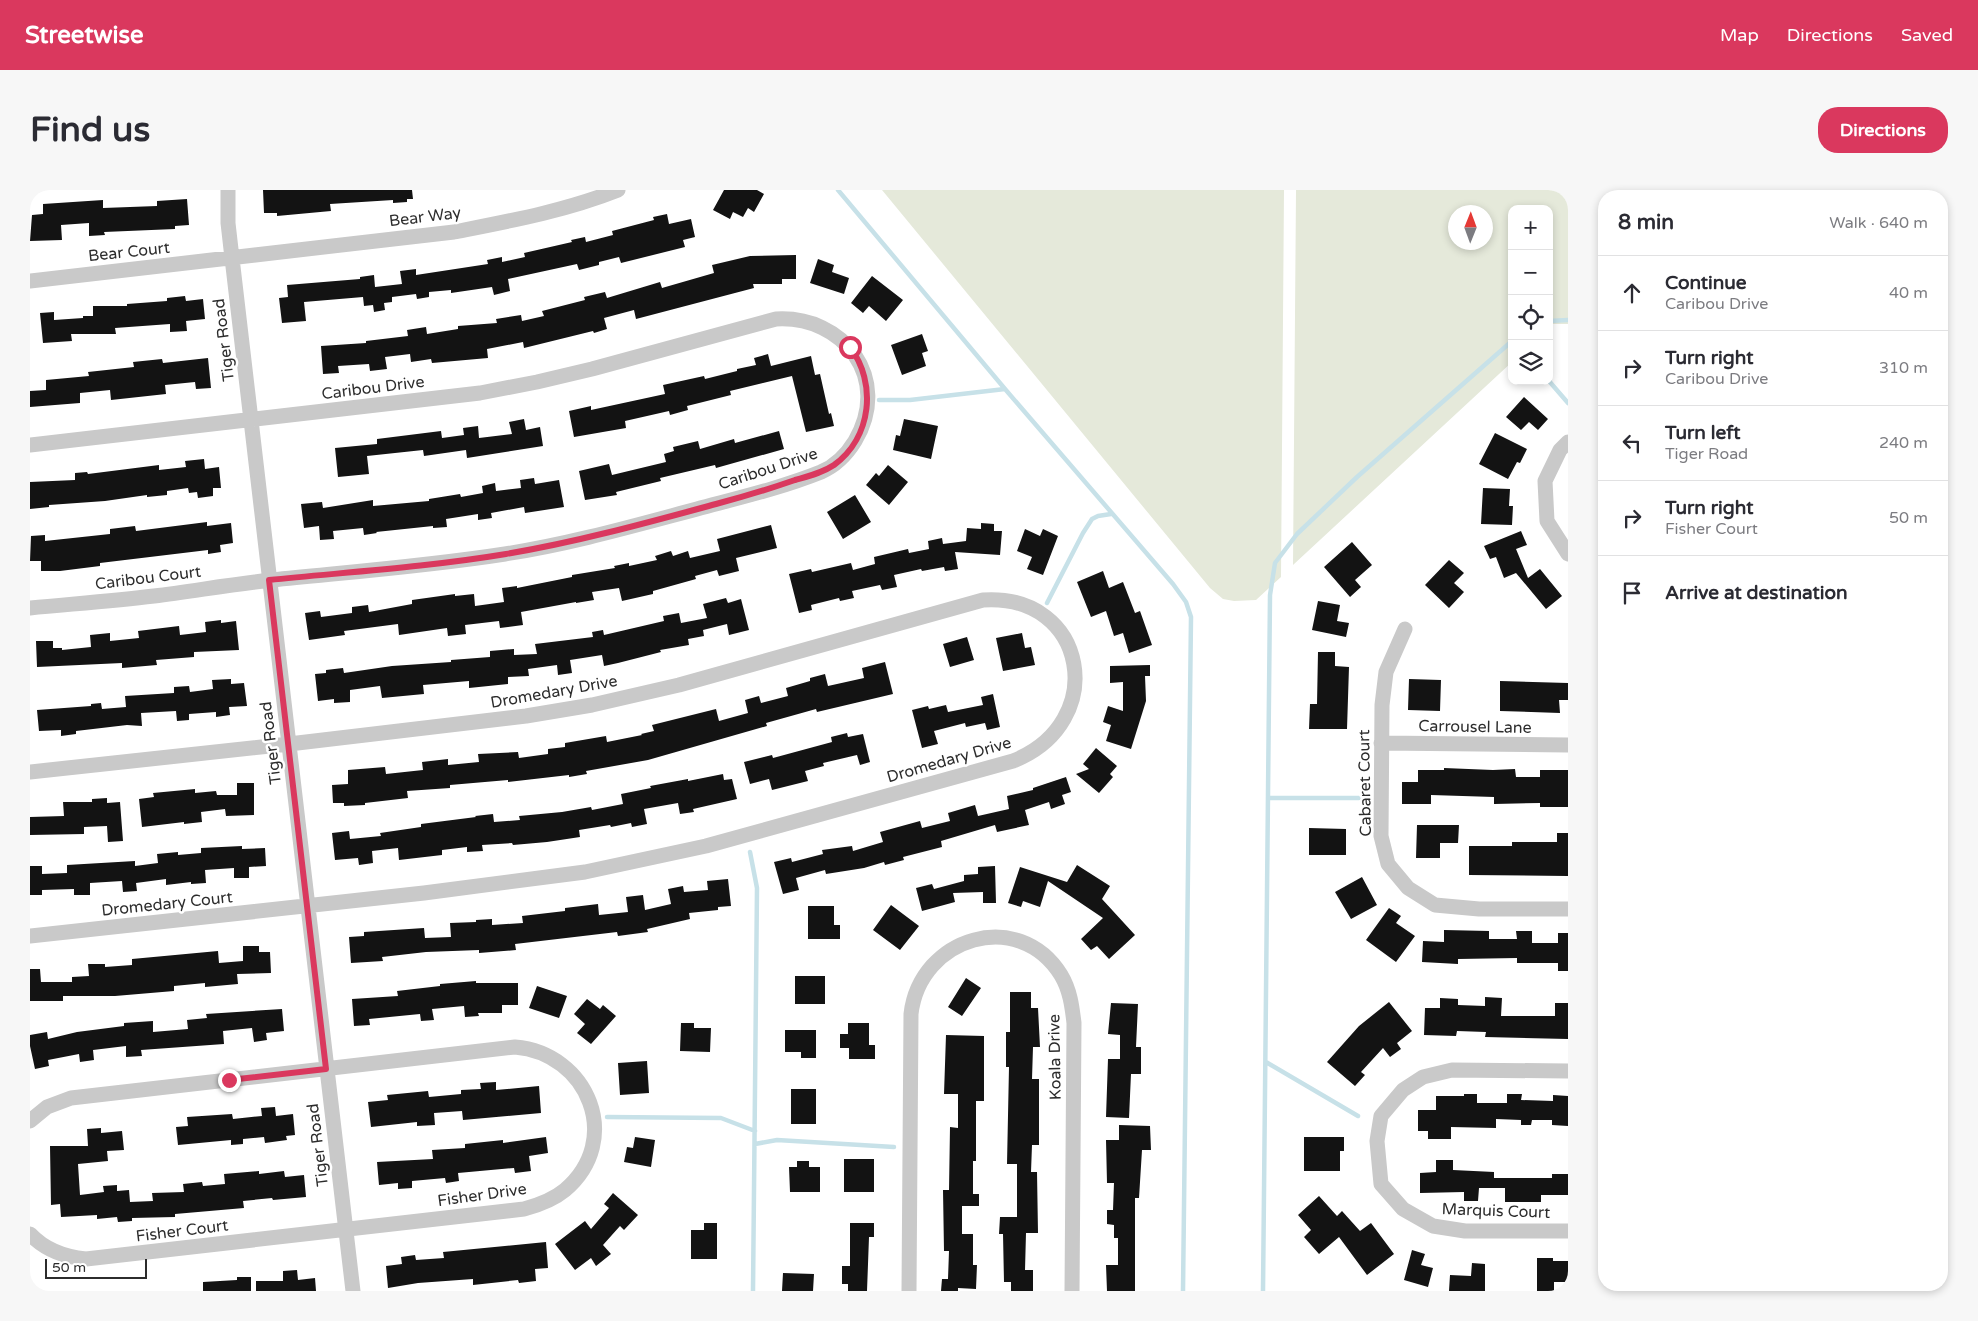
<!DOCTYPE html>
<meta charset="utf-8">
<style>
:root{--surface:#fff;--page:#f7f7f7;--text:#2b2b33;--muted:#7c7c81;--line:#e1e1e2;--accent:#da385e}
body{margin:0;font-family:"Varela Round",sans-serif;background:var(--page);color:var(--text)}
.controls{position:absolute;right:15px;top:15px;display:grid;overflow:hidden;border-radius:10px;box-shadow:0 2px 8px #0003}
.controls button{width:45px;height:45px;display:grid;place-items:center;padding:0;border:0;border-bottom:1px solid var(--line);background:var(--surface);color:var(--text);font:25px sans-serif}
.compass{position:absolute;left:1418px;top:15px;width:45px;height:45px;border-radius:50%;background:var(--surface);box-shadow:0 2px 8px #0003;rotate:1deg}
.scale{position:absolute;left:15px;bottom:12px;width:102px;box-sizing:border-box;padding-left:5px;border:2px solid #2c2c2c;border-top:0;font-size:14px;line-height:18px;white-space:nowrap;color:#2c2c2c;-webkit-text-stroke:4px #fff;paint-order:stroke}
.stop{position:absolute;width:15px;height:15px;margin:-11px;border:4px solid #da385e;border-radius:50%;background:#fff}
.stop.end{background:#da385e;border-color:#fff;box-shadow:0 1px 5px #0008}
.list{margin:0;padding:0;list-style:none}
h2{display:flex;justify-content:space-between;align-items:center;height:65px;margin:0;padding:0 20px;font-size:21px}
h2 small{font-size:16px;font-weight:400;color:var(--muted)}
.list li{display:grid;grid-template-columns:32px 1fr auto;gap:15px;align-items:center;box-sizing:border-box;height:75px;padding:0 20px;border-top:1px solid var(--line)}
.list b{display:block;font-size:19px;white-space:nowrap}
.list p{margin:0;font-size:16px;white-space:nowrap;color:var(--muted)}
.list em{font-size:16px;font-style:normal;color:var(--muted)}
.icon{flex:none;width:28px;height:28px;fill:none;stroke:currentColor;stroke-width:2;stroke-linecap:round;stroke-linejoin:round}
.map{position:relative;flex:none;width:1538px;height:1101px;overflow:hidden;border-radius:20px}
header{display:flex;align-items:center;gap:30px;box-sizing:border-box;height:70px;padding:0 25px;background:var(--accent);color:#fff}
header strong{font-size:24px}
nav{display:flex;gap:28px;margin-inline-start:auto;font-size:18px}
.intro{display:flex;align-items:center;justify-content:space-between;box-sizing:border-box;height:120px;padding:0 30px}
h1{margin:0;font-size:35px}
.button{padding:12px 22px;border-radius:20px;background:var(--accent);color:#fff;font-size:18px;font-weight:700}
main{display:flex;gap:30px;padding:0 30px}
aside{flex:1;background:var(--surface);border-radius:20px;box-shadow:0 2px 8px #0003}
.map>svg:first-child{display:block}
</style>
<header>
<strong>Streetwise</strong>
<nav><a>Map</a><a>Directions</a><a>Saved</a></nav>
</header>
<div class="intro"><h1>Find us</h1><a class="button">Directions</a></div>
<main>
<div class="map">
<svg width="1538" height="1101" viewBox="0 0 1538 1101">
<rect width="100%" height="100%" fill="#fff"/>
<!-- green -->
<path fill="#e5e9da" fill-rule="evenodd" d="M852 0H1254L1251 387 1226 410 1204 411 1193 409 1180 398Z
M1266 0H1538V134H1523L1519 138V19H1482V172L1263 375ZM1426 22H1456V52H1426Z"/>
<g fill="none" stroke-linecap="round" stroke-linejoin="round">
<!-- stream -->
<path stroke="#c7e1e8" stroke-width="4.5" d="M808 0 975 199 1143 394 1156 412 1161 427 1153 1101
M1519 131 1538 130
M1519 191 1538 213
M849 210H880L975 199
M1017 413 1053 343 1062 329 1068 326 1081 324
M1238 608H1329
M720 662 727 698 723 1101
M1236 872 1328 926
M577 927 691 928 725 941
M725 954 747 950 864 957
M1233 1101 1240 405 1245 373 1267 344 1327 287 1482 151"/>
</g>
<!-- building -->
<path fill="#131313" d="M233 0H382L383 9H377V12L363 13V10L300 14 301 21 247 26V23H234Z
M694 0H727L734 4 724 22 718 18 713 27 703 22 700 29 683 20Z
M157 9 159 35 145 36V39L74 42 75 45 59 46V33L31 35 32 50 0 51 2 25 13 24V14L73 10V18L127 16V11Z
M637 24 639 34 661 29 665 47 653 50 655 57 591 73 589 67 569 72V75L549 80 547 74 478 89 480 101 464 105 462 97 421 103V100L399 102V107L387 109 386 104 362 107V112L354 113 355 120 344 122 343 115 334 116 333 107 274 112 276 131 252 133 249 108 258 107 257 95 330 89V87L344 85 345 97 372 94 370 81 386 79V85L458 74 457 70 472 67V72L495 67 494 63 542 52 541 50 555 47 556 52 583 45 582 41 624 30 623 27Z
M766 65V89H752V94H723L724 98 606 129 604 120 574 128 577 139 564 143 563 141 494 158 493 152 457 159 458 168 402 173 401 169 381 172 380 164 355 167 357 179 340 181 339 174 308 176 309 183 293 184 291 156 336 153V151L378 146 377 140 396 137 397 144 428 139V136L467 133 466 129 491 125 492 131 514 126 512 121 555 110 554 107 575 102 577 108 630 92 632 98 684 83 682 75 720 66Z
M788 69 804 75 802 82 819 88 814 104 780 93Z
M842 86 873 110 856 131 839 116 833 123 821 113Z
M155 106 156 111 173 109 175 129 156 131 157 141 140 142V134L85 138 86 144H41L42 151 13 153 10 123 24 122V130L53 128V126H63V116H97V114L137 111V108Z
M892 144 898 161 892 163 896 176 872 185 861 155Z
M738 164 741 176 781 166 785 185 790 184 799 224 801 223 804 236 776 242 762 186 700 201 701 205 657 216 658 220 640 225 639 221 595 231 596 238 544 247 539 221 561 216V220L635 204 633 195 674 186 675 189 707 181V179L726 175 724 168Z
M178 168 181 198 166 199 165 192 135 195 136 204 81 210 80 200 50 203V213L0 217V201L16 200V190L59 186 58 182 104 177 103 172 132 169 133 173Z
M1494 207 1518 229 1508 240 1499 232 1491 240 1476 227Z
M494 229 496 240 510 237 513 256 437 268 436 260 394 266 393 260 337 266 339 284 308 287 305 258 347 254V249L411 241 412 248 434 245 433 238 448 236 449 248 482 244 479 232Z
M874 229 908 236 901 269 863 260 866 245 870 246Z
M749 241 754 259 686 278 685 275 630 288 631 291 586 302 587 305 555 310 549 281 579 274 582 285 636 272 634 264 644 261 643 257 668 251 670 259 704 249 705 253Z
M1465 243 1497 259 1490 273 1487 272 1478 289 1449 274Z
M174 269 175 279 189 277 191 298H183V306L168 308 167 302 159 303 158 298 137 301V305L117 307V305L75 311 19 315V317L0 319V292L45 290V283L57 282 58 284 129 275V280L156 277 155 271Z
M858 275 878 292 859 315 836 295 846 283 849 286Z
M504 288 505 294 529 290 534 317 495 323 494 317 461 323 462 328 448 330V324L416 329 417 337 403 338V336L346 342 347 343 334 345 333 338 303 341 304 349 290 350 289 336 274 338 271 314 292 312 293 318 343 310V316L399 311V309L430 304 431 307 453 303 452 296 465 293 466 301 491 298 490 290Z
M1453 298 1480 299 1479 316H1483L1482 335 1451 334Z
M825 305 841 332 813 349 797 322Z
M177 332V336L201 333 203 353 190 355 191 362 178 364V360L70 373V376L30 381H11V371H0L1 346 15 345V351L80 344V339L105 336 106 341Z
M951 333 964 334V341H972L970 365 925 362 928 379 915 381 914 377 892 381 891 379 864 385 867 397 852 400 850 395 822 401 824 408 810 411 809 408 781 415 782 420 769 423 759 384 781 379 782 382 821 373 823 380 845 374 844 367 878 359 879 363 899 359 898 351 912 348 913 354 936 351 937 338 951 339Z
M741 335 747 358 706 368 709 381 689 386 687 380 665 386 666 389 623 401V404L592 411 589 398 562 402 564 410 546 413V412L491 422 493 435 470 438 469 431 435 435 436 444 418 446 417 438 369 445 368 434 314 441 315 445 279 450 275 423 290 421 291 427 322 423V417L338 415 339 422 382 414V410L425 404V406L444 404 445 416 474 412 472 398 487 396V398L542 387V385L585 378 584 376 599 373V376L627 370 625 366 641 361 643 366 658 361 660 368 690 361 687 349Z
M995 339 1010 346 1013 339 1028 346 1013 385 997 379 1002 367 987 361Z
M1491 341 1497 355 1486 359 1498 388 1510 379 1532 406 1516 419 1486 383 1474 388 1466 367 1460 369 1454 356Z
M1322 352 1342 375 1325 390 1331 397 1320 407 1294 377Z
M1419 370 1434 383 1424 393 1434 402 1419 418 1395 395Z
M1073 381 1079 398 1093 392 1105 423 1110 421 1122 455 1099 463 1093 443 1084 446 1076 421 1061 427 1047 392Z
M696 408 698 413 711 409 719 440 699 445 697 434 673 440 674 446 658 449 659 455 630 460 631 462 588 473 574 476 572 465 540 470 542 483 528 485 527 475 498 479 499 486 478 487V494L439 498V491L393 495 394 504 352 508 350 496 320 500V512L304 513V509L288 511 285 484 296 483V480L313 478 314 483 362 476 421 472V470L460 467V461L484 459V465L507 464 505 454 563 447 562 442 573 440 574 445 634 431 633 426 649 423 651 433 677 428 673 414Z
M1288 411 1310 415 1307 431 1319 433 1316 447 1282 440Z
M191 430V433L206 431 209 460 164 462V467L126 470 127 475 92 478V473L7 477 6 451H23V458H32V460L61 457 60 445 80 443V451L109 448 108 441 149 436 150 445 176 442 175 432Z
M992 443 995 458 1001 457 1005 475 973 481 966 448Z
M937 447 944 470 920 477 913 454Z
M1288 462H1305V476L1319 477 1317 539H1279L1280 514H1287Z
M855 472 863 504 787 522 786 519 736 533 737 536 618 570 556 581 557 584 539 587V585L478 592V590L420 595V598L377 601 378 608 335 613V615L314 616V613H303L302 595 318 594V580L355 577 356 584 393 580 392 572 418 569V575L449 572 448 564 488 562 489 568 518 564V559L535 557V553L576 546 577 552 612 545 611 544 624 541 622 535 686 519 689 531 718 523 715 510 729 506 731 513 758 506 756 498 780 491V488L795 484 798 496 834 488 832 478Z
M1120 475V486H1115L1116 511 1101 559 1076 551 1081 535 1073 532 1078 516 1093 521V492L1080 493V476Z
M201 489V494L214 493 217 516 199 517 200 525 186 527V522L159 524V530L147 531 146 521 111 523 112 536 97 535 46 541V544L31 546V540L9 541 7 520 61 516V514L71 513 72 519 96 517 95 506 144 503V497L159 496 160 502 183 499 182 490Z
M1379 489 1411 490 1410 521 1378 520Z
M1470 491 1538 493V510H1529L1530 523 1470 521Z
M963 504 970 537 957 540 955 533 936 537 935 533 904 541 908 554 892 558 882 520 898 516 899 519 916 515 918 522 953 515 951 507Z
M817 543 818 547 833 544 840 572 830 575 827 565 793 573 794 576 775 581 778 591 742 600 739 589 720 594 714 572 742 565 743 568 802 552 801 547Z
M1066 558 1087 576 1080 584 1083 587 1069 603 1046 584 1059 579 1053 574Z
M1414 578 1463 580 1485 579 1486 587H1510V580H1538V617H1510V613L1464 614V607L1401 605V614H1372V592H1388V580H1414Z
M693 584 694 590 702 589 707 609 663 619 664 622 650 624 648 613 614 619 617 634 602 637 601 633 581 637 580 635 549 640 550 647 517 652 483 655 482 653 452 655 453 661 437 662V657L412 660V665L369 670 368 658 342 661 343 673 329 675 328 668 305 670 302 643 319 641 320 649 351 646 350 643 391 637V634L446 627 445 626 463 624 464 632 490 630 489 626 532 622 561 617 562 620 593 614 591 604 621 598 620 596 658 589V591Z
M1036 587 1041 602 1032 605 1035 614 1021 619 1019 612 995 620 999 635 967 642 965 635 911 651 912 657 873 667 874 670 855 675 854 672 834 678 796 684 795 680 766 688 769 700 753 704 744 672 761 668 762 672 793 664 792 660 822 656 823 661 853 652 850 642 890 631 892 638 920 631 918 623 945 615 948 626 979 619 977 606 1003 600V598Z
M207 593H224V625L196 626 195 619 171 622 172 632 154 634V632L112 637 109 609 124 607 123 603 165 599V603L186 601 187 605H207Z
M77 608V613L90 612 93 651 78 652 77 636 54 637V644L0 645V627L34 626 33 612H62V609Z
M1387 635H1429L1428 653H1410V668H1386Z
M1279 638 1316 639V665H1279Z
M1527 643H1538V686L1439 685V656H1482V652H1527Z
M212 656V659L235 658 236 676 219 677V688H204V678L175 680 176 693 161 694V692L136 695V689L106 693 107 701 93 702 92 691 60 693V705H44V699L12 700V705H0V676H12V684L37 683V675L105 671V676L128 673 127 664 148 662V665L171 663V658Z
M1047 675 1080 696 1072 709 1105 745 1079 769 1067 756 1061 760 1051 749 1073 728 1018 691 1010 717 993 711 991 717 978 713 990 677 1037 692Z
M965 676 966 713H953V702L923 703 925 712 892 721 886 698 902 694 904 699 934 691V685L948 684V677Z
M1332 687 1347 715 1321 729 1305 702Z
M698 689 701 716 688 717V720L659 723 660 729 617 739 618 742 588 746 587 742 485 754 486 760 449 763V760L396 762 352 767 353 771 321 773 319 747 334 746V742L394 738 395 748 421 747 420 733 446 732V730L462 729V735L493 733 492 726 535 721V718L568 714 569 725 598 722 596 707 613 705 615 720 641 714 638 699 653 696 654 702 678 700 677 691Z
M861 715 889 736 870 760 843 740Z
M778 716H804V735H810V749H778Z
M1359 718 1371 726 1366 733 1385 746 1366 772 1336 750Z
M1414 740 1459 741V749H1487L1486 741H1502V753H1528V743H1538V781H1528V773H1487V768L1428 769V774L1392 772 1393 751 1414 752Z
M213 756H229V762H240L241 783 207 784 208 794 175 797V793L144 796V801L85 806H33V811H0V779H10L11 792H42V787L59 786 58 774H75V777L102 775V769L188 761 189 773 213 771Z
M765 786H795V814H765Z
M936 788 951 798 932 826 918 817Z
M446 791V793H488V815H472V823H448L449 826 435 827 434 816 402 819 404 830 391 831 390 824 339 829 340 835 324 836 322 809 368 806 367 801 410 796V794Z
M507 796 537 806 529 828 499 818Z
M980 802H1001V818H1008L1010 857H1003L1002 889H1009V955H1002L1001 982H1007L1008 1043H996L995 1080H1003V1101H981V1092H974L973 1044H969L970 1027H987V974H977L979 877H976V842H980Z
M1455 807 1472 808 1471 826H1525V813H1538V849L1455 847 1456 842 1427 841 1426 846 1394 845 1395 818H1410V808L1428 809V815L1455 816Z
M557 809 570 819 573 815 586 826 561 854 547 843 555 834 544 824Z
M1359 812 1382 841 1367 853 1371 859 1360 867 1353 858 1331 882 1335 885 1325 896 1297 872 1329 836Z
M1081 813 1108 814 1106 857H1111V884H1101L1099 928 1076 927 1078 869H1090V845L1078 844Z
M252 819 254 841 236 843 237 850 224 852 222 838 193 841 194 854 111 860 112 866 96 867V856L63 860 64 870 50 872 49 864 18 870 19 876 5 879 0 856V845L17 842 18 849 47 842 94 836V833L123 831V842L158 839 157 830 177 828 176 824Z
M651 833H664V838H681L680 862 650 861Z
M818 833H839V855H845V869H819V858H810V844H818Z
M755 840H786V868H771V862H755Z
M916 845 954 846V911H946V971H943V1004H949V1016H932V1044H943V1075H947L946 1099 928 1098V1101H911L912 1089H918L919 1061H914L913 1000H919L920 937 928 938V904H914Z
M617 871 619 903 590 905 588 873Z
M466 892V900L509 896 511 923 433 930 432 921 404 923 405 935 387 936V932L341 937 338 912 358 910 357 905 398 901 399 907 431 904V900L451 899 450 893Z
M761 899H786V934H761Z
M1434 904H1447V913H1477V904H1492L1491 910 1523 911V905L1538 906V936L1522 935V930H1502L1501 935H1491V930L1466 929V938L1421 937V949H1398V941H1388V920H1406V906H1434Z
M245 917 246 926 263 924 265 945 256 946 257 950 235 953 234 947 213 949V954L201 955V950L148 955 146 937 158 936 157 927 202 924 203 929 232 926 231 918Z
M1089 935 1120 936 1121 960H1112L1109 1008H1105V1101H1077L1076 1075H1088V1048H1084V1035L1077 1034V1020H1083L1084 993H1077L1076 950H1089Z
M71 938V943L92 941 94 960 77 961 78 971 48 974 50 1005 74 1002 73 996 87 995V1001L99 1000 100 1012 123 1011 122 1003 154 1002 153 994 172 992 173 996 195 994 194 984 229 981V984L254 981 255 987 274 985 276 1007 243 1010 242 1008 213 1011 214 1018 145 1024V1027L102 1028V1031L88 1032 87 1027 67 1029V1025L31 1027 30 1014 21 1015 20 956H58L57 939Z
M516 947 518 963 499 966 501 981 485 983 484 978 428 983 429 991 416 993 415 988 382 991V998L368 999V993L349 995 347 972 403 969 402 960 435 958V954L473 950V953Z
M605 947 625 950 621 977 594 972 597 957 603 958Z
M1274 947H1314V961H1310V981H1274Z
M814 969H844V1002H814Z
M1406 970H1423V980L1464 982V988H1522V984H1538V1005H1511V1012H1475V998H1449L1448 1011H1434V1002L1390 1003V983L1406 982Z
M767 971H779V977H790V1002H760L759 977H767Z
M583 1003 608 1025 594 1040 590 1036 573 1055 581 1064 566 1076 561 1068 545 1080 525 1054 555 1031 561 1039 579 1018 574 1014Z
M1289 1006 1307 1026 1312 1021 1330 1041 1341 1033 1364 1064 1337 1085 1309 1047 1289 1064 1274 1047 1281 1040 1268 1025Z
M674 1033H687V1069H661V1040H674Z
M820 1033H844V1047H839L837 1101H818V1094H812V1076H820Z
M516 1052 518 1078 505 1079 506 1091 489 1093 488 1090 443 1095V1089L388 1093 358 1098 356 1076 372 1074 371 1067 385 1065 386 1070 414 1068 413 1062Z
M1382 1060 1395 1064 1391 1075 1403 1078 1398 1097 1374 1090Z
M1507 1068H1523V1071H1538V1092H1524V1101H1507Z
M1442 1073 1455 1074V1101H1419L1420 1085 1441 1086Z
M267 1080 268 1090 285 1088 286 1101H226V1091H253V1081Z
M753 1083 784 1084 783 1101H752Z
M207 1087H221V1101H173V1092L207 1090Z"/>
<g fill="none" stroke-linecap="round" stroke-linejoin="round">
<!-- minor -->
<path stroke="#c9c9c9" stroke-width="15" d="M198 0V33L202 68 323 1101
M0 91 424 42C480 31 535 21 588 0
M1538 252 1530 260 1515 291 1517 331 1538 364
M0 255 450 203 507 192 562 179 746 129C814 125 862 189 825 251 817 264 805 276 791 282 751 298 708 308 667 319 603 336 540 354 475 364 398 376 320 382 242 390 203 394 164 401 124 406 83 411 41 414 0 418
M1375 439 1356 482 1352 515 1351 646 1358 674 1378 698 1405 715 1449 719H1538
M1351 553 1538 555
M0 582 259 554 496 526 562 515 649 495 953 410C1058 403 1080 533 983 571L676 656 555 682 394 703 0 746
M1538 881 1422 880 1393 887 1373 900 1351 926 1347 951 1351 994 1373 1019 1403 1036 1435 1041H1538
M0 931 17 917 41 908 485 857C558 863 594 950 535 1000 523 1010 509 1015 494 1019L56 1069C34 1067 15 1060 0 1044
M879 1101 881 824C890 747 989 717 1031 785 1040 800 1042 816 1044 833L1042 1101"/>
</g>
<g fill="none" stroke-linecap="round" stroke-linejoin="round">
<!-- route -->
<path stroke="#da385e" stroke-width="6" d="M199 890 296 879 239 390C318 382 398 377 476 364 547 352 616 333 686 314 713 307 739 299 765 290 779 286 792 283 804 275 842 247 847 193 820 157"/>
</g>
<g text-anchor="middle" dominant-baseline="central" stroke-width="5" stroke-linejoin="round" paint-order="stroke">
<!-- street labels -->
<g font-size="16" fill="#2c2c2c" stroke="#fff">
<text transform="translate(395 27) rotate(-7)">Bear Way</text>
<text transform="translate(99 62) rotate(-6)">Bear Court</text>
<text transform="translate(194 150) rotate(-97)">Tiger Road</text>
<text transform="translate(343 198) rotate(-7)">Caribou Drive</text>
<text transform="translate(738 279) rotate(-18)">Caribou Drive</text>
<text transform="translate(118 388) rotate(-7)">Caribou Court</text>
<text transform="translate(524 502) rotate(-10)">Dromedary Drive</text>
<text transform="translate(1445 537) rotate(1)">Carrousel Lane</text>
<text transform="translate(241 553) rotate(-97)">Tiger Road</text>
<text transform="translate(919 570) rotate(-16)">Dromedary Drive</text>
<text transform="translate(1335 593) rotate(-91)">Cabaret Court</text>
<text transform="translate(137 714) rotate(-6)">Dromedary Court</text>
<text transform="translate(1025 867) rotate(-91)">Koala Drive</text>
<text transform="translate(288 955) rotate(-97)">Tiger Road</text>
<text transform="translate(452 1005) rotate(-8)">Fisher Drive</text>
<text transform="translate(1466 1021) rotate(2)">Marquis Court</text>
<text transform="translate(152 1041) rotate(-7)">Fisher Court</text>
</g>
</g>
</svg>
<div class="controls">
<button>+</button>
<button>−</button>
<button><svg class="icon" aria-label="locate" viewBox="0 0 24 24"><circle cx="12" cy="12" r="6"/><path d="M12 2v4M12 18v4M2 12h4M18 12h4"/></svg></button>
<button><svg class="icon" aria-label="layers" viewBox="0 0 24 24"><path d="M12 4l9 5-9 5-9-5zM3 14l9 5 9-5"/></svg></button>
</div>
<svg class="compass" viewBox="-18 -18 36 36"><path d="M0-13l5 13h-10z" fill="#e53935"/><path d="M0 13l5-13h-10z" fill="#7c7c81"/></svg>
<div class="scale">50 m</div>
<div class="stop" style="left:820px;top:157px"></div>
<div class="stop end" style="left:199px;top:890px"></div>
</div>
<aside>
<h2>8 min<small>Walk · 640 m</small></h2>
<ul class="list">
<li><svg class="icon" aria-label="ahead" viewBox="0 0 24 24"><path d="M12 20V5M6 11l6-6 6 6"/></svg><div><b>Continue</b><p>Caribou Drive</p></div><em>40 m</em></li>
<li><svg class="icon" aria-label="right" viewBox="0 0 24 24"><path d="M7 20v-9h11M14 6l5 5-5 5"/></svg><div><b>Turn right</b><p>Caribou Drive</p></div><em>310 m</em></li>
<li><svg class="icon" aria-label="left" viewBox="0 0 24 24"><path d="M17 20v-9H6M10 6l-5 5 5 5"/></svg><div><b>Turn left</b><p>Tiger Road</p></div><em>240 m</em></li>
<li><svg class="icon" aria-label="right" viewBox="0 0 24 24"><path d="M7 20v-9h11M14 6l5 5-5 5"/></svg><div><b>Turn right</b><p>Fisher Court</p></div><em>50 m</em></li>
<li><svg class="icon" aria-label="arrive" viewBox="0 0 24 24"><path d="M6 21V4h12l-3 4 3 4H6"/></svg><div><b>Arrive at destination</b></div></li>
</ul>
</aside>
</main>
